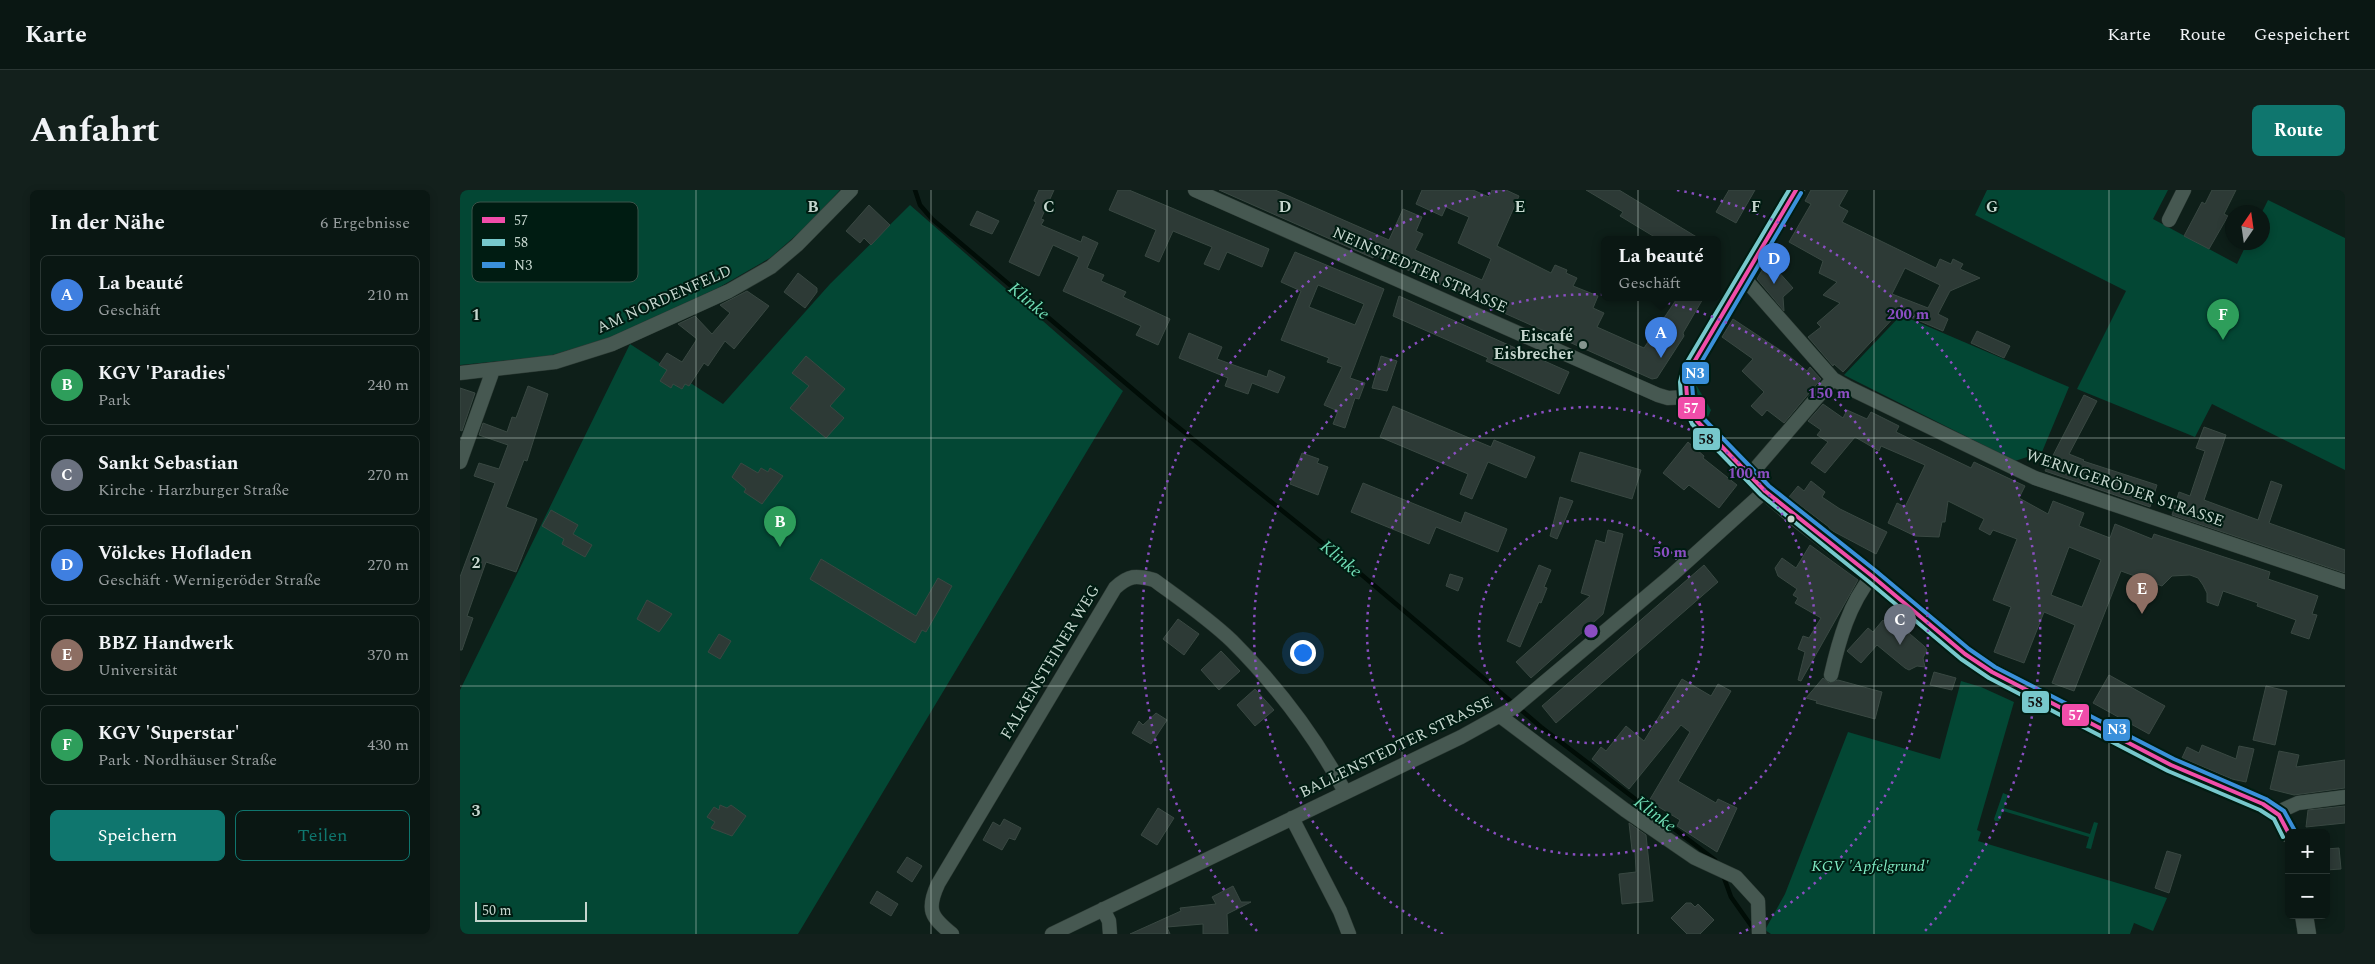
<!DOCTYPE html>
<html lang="de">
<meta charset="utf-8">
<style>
:root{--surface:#0a1713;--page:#13201c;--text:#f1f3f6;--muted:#999fa0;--line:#2a3633;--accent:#0f766e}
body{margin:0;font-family:Spectral,serif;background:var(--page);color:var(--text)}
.controls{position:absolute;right:15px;bottom:15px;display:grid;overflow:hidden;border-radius:8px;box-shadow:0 2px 8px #0003}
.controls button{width:45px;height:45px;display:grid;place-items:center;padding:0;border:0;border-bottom:1px solid var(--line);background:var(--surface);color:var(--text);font:25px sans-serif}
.compass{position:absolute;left:1765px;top:15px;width:45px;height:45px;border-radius:50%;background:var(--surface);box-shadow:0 2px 8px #0003;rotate:13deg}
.scale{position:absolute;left:15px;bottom:12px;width:112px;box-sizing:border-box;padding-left:5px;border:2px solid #c5d6ce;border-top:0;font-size:14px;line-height:18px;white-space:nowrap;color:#c5d6ce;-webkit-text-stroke:4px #001c12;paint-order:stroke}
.you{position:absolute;left:842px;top:462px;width:18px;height:18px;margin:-12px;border:4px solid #fff;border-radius:50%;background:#1a73e8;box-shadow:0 0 0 8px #1a73e833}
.badge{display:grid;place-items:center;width:32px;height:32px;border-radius:50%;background:var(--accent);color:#fff;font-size:16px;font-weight:700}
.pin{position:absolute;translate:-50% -41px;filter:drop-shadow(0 1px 2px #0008)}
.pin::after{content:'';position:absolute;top:26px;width:18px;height:15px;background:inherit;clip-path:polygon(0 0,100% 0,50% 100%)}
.popup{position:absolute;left:1141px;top:46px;width:120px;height:65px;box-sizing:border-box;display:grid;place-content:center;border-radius:8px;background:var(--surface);filter:drop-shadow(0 1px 4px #0005);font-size:16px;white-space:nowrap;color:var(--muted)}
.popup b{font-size:19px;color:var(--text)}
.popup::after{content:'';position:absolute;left:50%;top:100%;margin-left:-10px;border:10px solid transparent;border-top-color:var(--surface)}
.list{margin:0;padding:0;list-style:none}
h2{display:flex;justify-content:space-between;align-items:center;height:65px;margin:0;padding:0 20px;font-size:21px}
h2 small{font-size:16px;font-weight:400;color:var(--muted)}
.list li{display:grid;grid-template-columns:32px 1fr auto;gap:15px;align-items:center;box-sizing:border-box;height:80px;margin:0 10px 10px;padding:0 10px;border:1px solid var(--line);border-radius:8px}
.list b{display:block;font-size:19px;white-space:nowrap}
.list p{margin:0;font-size:16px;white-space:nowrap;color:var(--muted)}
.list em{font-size:16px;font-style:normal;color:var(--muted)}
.actions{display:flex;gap:10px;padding:15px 20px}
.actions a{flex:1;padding:11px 0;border:1px solid var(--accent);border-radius:8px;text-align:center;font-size:18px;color:var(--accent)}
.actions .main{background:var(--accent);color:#fff}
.map{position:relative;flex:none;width:1885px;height:744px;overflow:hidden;border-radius:8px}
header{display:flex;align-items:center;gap:30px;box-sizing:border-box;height:70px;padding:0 25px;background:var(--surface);border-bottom:1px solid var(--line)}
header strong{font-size:24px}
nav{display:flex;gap:28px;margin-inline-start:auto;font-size:18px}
.intro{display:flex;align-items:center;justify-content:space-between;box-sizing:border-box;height:120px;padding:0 30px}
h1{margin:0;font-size:35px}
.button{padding:12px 22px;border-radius:8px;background:var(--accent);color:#fff;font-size:18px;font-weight:700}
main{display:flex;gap:30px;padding:0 30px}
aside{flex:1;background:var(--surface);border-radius:8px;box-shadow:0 2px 8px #0003}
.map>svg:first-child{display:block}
</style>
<header>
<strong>Karte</strong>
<nav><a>Karte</a><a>Route</a><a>Gespeichert</a></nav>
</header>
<div class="intro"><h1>Anfahrt</h1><a class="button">Route</a></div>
<main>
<aside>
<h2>In der Nähe<small>6 Ergebnisse</small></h2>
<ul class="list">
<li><span class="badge" style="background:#3f7fe0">A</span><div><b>La beauté</b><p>Geschäft</p></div><em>210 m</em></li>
<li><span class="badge" style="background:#2e9e5b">B</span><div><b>KGV 'Paradies'</b><p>Park</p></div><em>240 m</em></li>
<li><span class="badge" style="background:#6b7280">C</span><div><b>Sankt Sebastian</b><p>Kirche · Harzburger Straße</p></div><em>270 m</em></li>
<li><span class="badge" style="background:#3f7fe0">D</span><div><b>Völckes Hofladen</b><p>Geschäft · Wernigeröder Straße</p></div><em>270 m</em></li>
<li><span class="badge" style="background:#8d6e63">E</span><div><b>BBZ Handwerk</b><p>Universität</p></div><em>370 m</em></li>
<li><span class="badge" style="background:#2e9e5b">F</span><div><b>KGV 'Superstar'</b><p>Park · Nordhäuser Straße</p></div><em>430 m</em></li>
</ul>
<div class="actions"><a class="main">Speichern</a><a>Teilen</a></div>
</aside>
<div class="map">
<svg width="1885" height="744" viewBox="0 0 1885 744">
<rect width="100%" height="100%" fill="#0e1f19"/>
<!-- green -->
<path fill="#034734" d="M0 0H380L349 34 310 68 258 98 152 147 89 166 0 175Z
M1527 0H1708L1693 29 1777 74 1787 53 1802 52V22L1808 10 1885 48V280L1752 214 1735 247 1617 199 1666 101 1515 25Z
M450 15 663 201 338 744H0V500L170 154 263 214 370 94Z
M1441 125 1609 197 1582 262 1555 271 1384 185Z
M1235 193 1251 220 1248 227 1240 215Z
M1501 491 1521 497 1554 512 1517 640 1521 642 1518 651 1707 708 1693 741 1674 733 1670 744H1311L1305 740 1325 704 1388 542 1480 569Z
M1543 603 1548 605 1544 618 1630 644 1634 632 1638 633 1631 659 1626 658 1629 647 1543 621 1539 631H1535L1534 629Z"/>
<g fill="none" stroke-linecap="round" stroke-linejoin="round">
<!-- stream -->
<path stroke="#010d07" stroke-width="4.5" d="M455 0 460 15 472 29 708 229 896 380 1081 537 1255 670 1257 674
M1263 685 1271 707 1295 741"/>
</g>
<!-- building -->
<path fill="#2d3a36" stroke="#394842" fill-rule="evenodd" d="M579 0H594L581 29 584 30 581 35 621 52 623 46 638 53 627 78 644 85 641 91 666 102 663 107 710 129 698 155 676 145 681 136 603 101 619 67 593 55 579 86 549 72 576 12 574 11Z
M658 0H669L809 59 802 77 767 62 759 80 744 74 752 57 713 41 699 72 685 66 696 40 649 20Z
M759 0H815L929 50 943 19 962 27 956 41 963 44 955 60 1022 90 1031 69 998 53 1009 27 986 17 982 26 956 14 962 0H1013L1029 7 1032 0H1046L1059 6 1037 56 1091 83 1095 75 1107 80 1106 83 1117 88 1113 96 1138 106 1133 118 1144 123 1137 137 1184 158 1218 107H1244L1223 143 1224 146 1197 188 1192 189 914 65 913 68Z
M1126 0H1159L1240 49H1198L1160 26 1163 22Z
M1269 0H1295L1276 33 1256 22Z
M1351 0H1388L1379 16 1388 21 1382 32 1476 78 1480 69 1491 74 1493 69 1503 74 1500 79 1520 88 1490 101 1478 124 1488 129 1483 141 1439 122 1383 182 1374 174 1373 176 1348 147 1361 137 1357 133 1380 113 1363 105 1377 92 1359 83 1363 71 1329 52 1351 14 1345 11ZM1445 78 1480 95 1468 118 1432 104Z
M1752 0H1776L1764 24 1768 26 1749 59 1724 46 1742 12 1745 14Z
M409 15 430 35 411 55 404 48 400 53 386 41Z
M517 21 539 31 532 44 510 35Z
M835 62 924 99 890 188 905 193 899 209 895 208 885 238 873 234 878 221 864 215 882 177 867 172 869 168 821 150 841 101 821 92ZM858 95 904 114 895 135 849 117Z
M1308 70 1333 98 1323 107 1324 121 1297 89Z
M338 83 357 98V102L345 118 324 102Z
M287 101 309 116 274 159 265 151 248 176 244 173 229 196 225 194 222 199 213 194 211 198 200 191 207 180 199 175 207 163 222 172 237 149 218 134 235 126 252 144 270 123 260 115Z
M939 106 1109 182 1099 204 1026 171 1028 168 933 126Z
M1273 129 1329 166 1347 181 1350 177 1361 189 1324 233 1307 220 1302 226 1291 216 1304 202 1282 181 1293 169 1262 147Z
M1517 141 1550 156 1544 168 1511 153Z
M729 143 762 157 757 169 807 187 809 180 825 187 818 203 792 193 788 204 765 196 768 188 719 168Z
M346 166 385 199 370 216 384 228 366 248 330 218 349 196 332 183Z
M921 166 937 171 927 201 912 198Z
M68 196 88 204 67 271 64 270 46 317 77 329 56 382 26 372 7 426 13 428 2 460H0V387L35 293 14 286 19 273 39 279 48 255 19 245 23 233 47 242 52 227 56 228Z
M0 198 15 203 2 241 0 240Z
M1624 205 1637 211 1609 264 1624 270 1623 271 1697 295 1690 317 1585 281Z
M1363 214 1383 228 1387 220 1407 229 1411 222 1439 236 1436 242 1511 278 1514 272 1565 296 1559 308 1588 324 1593 311 1624 323 1619 336 1650 348 1655 334 1692 349 1694 344 1810 382 1808 389 1858 406 1852 424 1857 425 1849 449 1831 443 1836 430 1797 416 1798 413 1763 401 1758 416 1747 412V403L1743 395 1738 388 1730 385 1712 386 1702 396 1661 381 1614 501 1592 493 1615 435 1584 422 1564 473 1534 462 1551 417 1533 410 1557 349 1533 340 1530 345 1519 339 1524 329 1488 311 1485 332H1482L1479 347 1455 346 1428 333 1437 313 1445 317 1465 275 1421 256 1419 261 1395 247 1365 283 1351 273 1368 252 1357 245 1361 240 1348 231ZM1609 357 1641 370 1622 417 1591 405Z
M933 216 1031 257 1034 250 1075 267 1066 288 1028 272 1012 309 1000 304 1008 284 920 247Z
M1744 237 1766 245 1744 310 1798 330 1811 291 1822 295 1809 333 1885 360V383L1712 325 1719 302 1730 306 1745 261 1736 258Z
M1228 252 1244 266 1243 268 1277 295 1259 318 1229 295 1224 300 1203 283Z
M1120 262 1181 280 1172 309 1111 291Z
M842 263 859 269 857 273 868 277 858 305 830 294Z
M281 273 298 283 301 278 308 282 310 278 323 286 302 314 284 302 286 299 272 287Z
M1351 291 1365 302 1362 307 1380 319 1427 342 1416 364 1369 339V337L1329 307 1338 296 1344 301Z
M903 293 1001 333 1005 322 1047 339 1038 362 976 337 969 354 891 322Z
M1100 307 1113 311 1097 349 1090 346Z
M91 320 118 335 113 344 132 355 125 367 102 354 104 349 82 336Z
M1148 340 1163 344 1143 424 1071 488 1056 472 1130 406 1121 403 1136 350 1145 353Z
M1350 355 1398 390 1341 491 1338 490 1345 462 1338 459 1343 446 1349 448 1361 428 1335 413 1338 408 1333 405 1337 399 1318 386 1315 378 1322 368 1336 378Z
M361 369 456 426 478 388 492 396 466 442 462 440 455 453 350 389Z
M1079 375 1091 380 1084 397 1087 398 1081 413 1079 412 1060 457 1047 451Z
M1244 375 1258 392 1096 533 1082 516Z
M990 384 1003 388 998 401 986 396Z
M187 410 212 424 199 442 177 429Z
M718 429 739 444 724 465 703 449Z
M1423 430 1431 437 1436 432 1464 456 1467 460 1463 468 1465 477 1457 476 1449 480 1445 478 1417 455 1401 473 1387 461 1408 438 1413 442Z
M259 444 271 451 260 469 248 462Z
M761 461 780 481 759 500 741 480Z
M1474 482 1496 488 1492 500 1470 495Z
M1649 485 1705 516 1689 544 1633 513Z
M1363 488 1369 493 1378 490 1422 502 1415 529 1356 513 1357 511 1346 508Z
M1222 489 1251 506 1258 494 1271 501 1218 591 1256 613 1258 609 1277 618 1257 662 1217 636 1220 630 1189 611 1230 542 1221 535 1169 599 1132 569 1141 557 1146 561 1166 536 1184 551Z
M1806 496 1827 501 1815 555 1793 550Z
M795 499 814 520 795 536 777 515Z
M696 523 707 530 691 554 672 543 679 531 683 535Z
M1742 555 1776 569 1779 556 1794 559 1786 592 1772 589 1722 568 1727 557 1739 563Z
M1819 561 1839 565 1836 577 1885 570V598L1834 605 1810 599Z
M260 615 267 618 271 615 286 626 272 646 251 638 255 632 247 627 254 617 259 620Z
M1885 616V633L1846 637 1848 620Z
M698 618 714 628 697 655 681 645Z
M544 629 561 638 555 650 549 648 542 660 523 650 533 632 540 636Z
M1169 633 1186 645 1193 711 1162 714 1159 684 1176 682 1175 660H1172Z
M1879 658 1881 679 1866 680V659Z
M1707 661 1721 665 1709 703 1695 698Z
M447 667 462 676 452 692 437 682Z
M773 696 781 712H791L767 724 768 744H743V734L707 737 710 744H670L721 721 720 718 756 714 752 707Z
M417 701 438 714 431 726 410 713Z
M1226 713H1231L1235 717 1238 714 1254 730 1240 744H1227L1211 728Z"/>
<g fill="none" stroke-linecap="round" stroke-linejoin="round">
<!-- minor casing -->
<g stroke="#2d3b35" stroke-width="15">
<path id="minor" d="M735 0 1198 205 1208 208 1227 207
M1709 30 1724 0
M1284 88 1373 189 1389 198 1575 288 1885 392
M0 183 95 172 152 154 269 101 311 77 337 55 391 0
M0 272 33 180
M1290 285 1373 189
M1371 485C1379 450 1389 414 1412 386
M1040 526 1165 620 1235 668 1276 687 1298 711 1299 744
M1816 623 1838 613 1885 607
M832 628 880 721 889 744
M643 719 649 731 650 744
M492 744C471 727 466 720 478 694L655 398C669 385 676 385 694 390 720 409 748 428 772 451 817 496 855 546 885 602
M592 744 1001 547 1055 517 1212 385 1305 301"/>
</g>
<!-- tertiary casing -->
<g stroke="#2d3b35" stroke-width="19">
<path id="tertiary" d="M1336 0 1230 179 1226 193 1227 207 1237 231 1305 301 1333 325 1412 386 1505 464 1532 482 1711 575 1803 614 1819 625 1829 644
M1844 725 1847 744"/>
</g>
<!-- minor -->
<use href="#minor" stroke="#465851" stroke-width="14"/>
<!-- tertiary -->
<use href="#tertiary" stroke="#465851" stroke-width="18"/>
<!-- bus-1 casing -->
<g stroke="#001c12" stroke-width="8">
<path id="bus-1" d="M1336 0 1230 179 1226 193 1227 207 1237 231 1305 301 1412 386 1505 464 1532 482 1711 575 1803 614 1819 625 1829 644"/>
</g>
<!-- bus-2 casing -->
<g stroke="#001c12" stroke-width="8">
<path id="bus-2" d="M1329 0 1224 177 1220 192 1221 208 1232 234 1301 305 1408 391 1501 469 1529 488 1708 581 1800 620 1814 629 1823 647"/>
</g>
<!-- bus-3 casing -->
<g stroke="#001c12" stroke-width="8">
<path id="bus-3" d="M1341 3 1236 181 1232 194 1233 206 1242 227 1309 296 1416 381 1509 459 1535 477 1714 569 1806 609 1824 621 1835 641"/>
</g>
<!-- bus-1 -->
<use href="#bus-1" stroke="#f14daa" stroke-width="4"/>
<!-- bus-2 -->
<use href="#bus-2" stroke="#77c8cc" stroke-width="4"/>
<!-- bus-3 -->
<use href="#bus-3" stroke="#3a90db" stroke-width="4"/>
</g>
<!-- grid -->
<path fill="none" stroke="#c5d6ce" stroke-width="1" stroke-opacity="0.55" d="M236 0V744M471 0V744M707 0V744M942 0V744M1178 0V744M1414 0V744M1649 0V744M0 248H1885M0 496H1885"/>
<!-- distance rings -->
<g fill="none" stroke="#8a4ec2" stroke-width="2.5" stroke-dasharray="2.5 5">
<circle cx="1131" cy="441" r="112"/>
<circle cx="1131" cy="441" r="224"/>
<path d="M983 744A337 337 0 1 1 1279 744"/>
<path d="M797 741A449 449 0 0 1 1045 0M1217 0A449 449 0 0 1 1465 741"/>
</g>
<!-- markers -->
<circle fill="#85968f" stroke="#001c12" stroke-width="2" cx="1123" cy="155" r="5"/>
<circle fill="#c5d6ce" stroke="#001c12" stroke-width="2" cx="1331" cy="329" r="4.5"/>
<g text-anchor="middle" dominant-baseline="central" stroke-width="4" stroke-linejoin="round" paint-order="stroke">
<!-- street labels -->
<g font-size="16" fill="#c5d6ce" stroke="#001c12">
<text transform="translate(960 80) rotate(24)">NEINSTEDTER STRASSE</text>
<text transform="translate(204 109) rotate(-24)">AM NORDENFELD</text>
<text transform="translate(1665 298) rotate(19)">WERNIGERÖDER STRASSE</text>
<text transform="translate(590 472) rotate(-59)">FALKENSTEINER WEG</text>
<text transform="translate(936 557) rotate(-26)">BALLENSTEDTER STRASSE</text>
</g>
<!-- poi labels -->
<g font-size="16" font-weight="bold" fill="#c5d6ce" stroke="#001c12" text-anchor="end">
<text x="1113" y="146">Eiscafé<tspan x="1113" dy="18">Eisbrecher</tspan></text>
</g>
<!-- park labels -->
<g font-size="16" font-style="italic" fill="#7febc3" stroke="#001c12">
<text x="1410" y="676">KGV 'Apfelgrund'</text>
</g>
<!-- water labels -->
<g font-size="18" font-style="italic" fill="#6fdcb4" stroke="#001c12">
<text transform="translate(569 111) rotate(40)">Klinke</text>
<text transform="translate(881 369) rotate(39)">Klinke</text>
<text transform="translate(1195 624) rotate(37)">Klinke</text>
</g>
</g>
<!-- legend -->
<rect x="12" y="12" width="166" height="80" rx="8" fill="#001c12" stroke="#3b544a" stroke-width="1"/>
<rect x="22" y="27" width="23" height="6" fill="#f14daa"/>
<rect x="22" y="49" width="23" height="7" fill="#77c8cc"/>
<rect x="22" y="72" width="23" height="6" fill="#3a90db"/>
<g font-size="14" fill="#c5d6ce">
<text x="54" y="35">57</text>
<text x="54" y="57">58</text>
<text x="54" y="80">N3</text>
</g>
<g font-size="16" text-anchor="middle" font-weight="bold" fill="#c5d6ce" stroke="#001c12" stroke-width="4" stroke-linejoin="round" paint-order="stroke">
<text x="353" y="22">B</text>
<text x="589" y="22">C</text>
<text x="825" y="22">D</text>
<text x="1060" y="22">E</text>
<text x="1296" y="22">F</text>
<text x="1532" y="22">G</text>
<text x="16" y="130">1</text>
<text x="16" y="378">2</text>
<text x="16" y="626">3</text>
</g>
<circle cx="1131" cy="441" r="8" fill="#8a4ec2" stroke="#001c12" stroke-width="2.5"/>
<g font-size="15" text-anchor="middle" font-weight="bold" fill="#8a4ec2" stroke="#001c12" stroke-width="4" stroke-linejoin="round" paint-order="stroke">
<text x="1448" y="129">200 m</text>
<text x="1369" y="208">150 m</text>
<text x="1289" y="288">100 m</text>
<text x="1210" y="367">50 m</text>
</g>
<g stroke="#001c12" stroke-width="2">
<rect x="1221" y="171" width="29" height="24" rx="5" fill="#3a90db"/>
<rect x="1217" y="206" width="29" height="24" rx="5" fill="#f14daa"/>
<rect x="1232" y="237" width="29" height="24" rx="5" fill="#77c8cc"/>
<rect x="1561" y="500" width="29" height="24" rx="5" fill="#77c8cc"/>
<rect x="1601" y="513" width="29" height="24" rx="5" fill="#f14daa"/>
<rect x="1642" y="528" width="29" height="24" rx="5" fill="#3a90db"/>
</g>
<g font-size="14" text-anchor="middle" font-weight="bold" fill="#fff">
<text x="1235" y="188">N3</text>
<text x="1231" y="223">57</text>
<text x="1616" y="530">57</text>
<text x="1657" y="544">N3</text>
</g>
<g font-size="14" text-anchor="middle" font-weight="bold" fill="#111">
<text x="1246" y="254">58</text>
<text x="1575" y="517">58</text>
</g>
</svg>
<div class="controls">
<button>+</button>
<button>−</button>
</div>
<svg class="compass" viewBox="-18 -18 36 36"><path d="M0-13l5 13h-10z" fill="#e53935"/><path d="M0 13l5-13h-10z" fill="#999fa0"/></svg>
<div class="scale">50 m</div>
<div class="you"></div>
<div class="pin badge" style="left:1201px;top:168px;background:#3f7fe0">A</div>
<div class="popup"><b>La beauté</b>Geschäft</div>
<div class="pin badge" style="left:320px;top:357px;background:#2e9e5b">B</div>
<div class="pin badge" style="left:1440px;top:455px;background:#6b7280">C</div>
<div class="pin badge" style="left:1314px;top:94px;background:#3f7fe0">D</div>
<div class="pin badge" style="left:1682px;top:424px;background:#8d6e63">E</div>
<div class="pin badge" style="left:1763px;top:150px;background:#2e9e5b">F</div>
</div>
</main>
